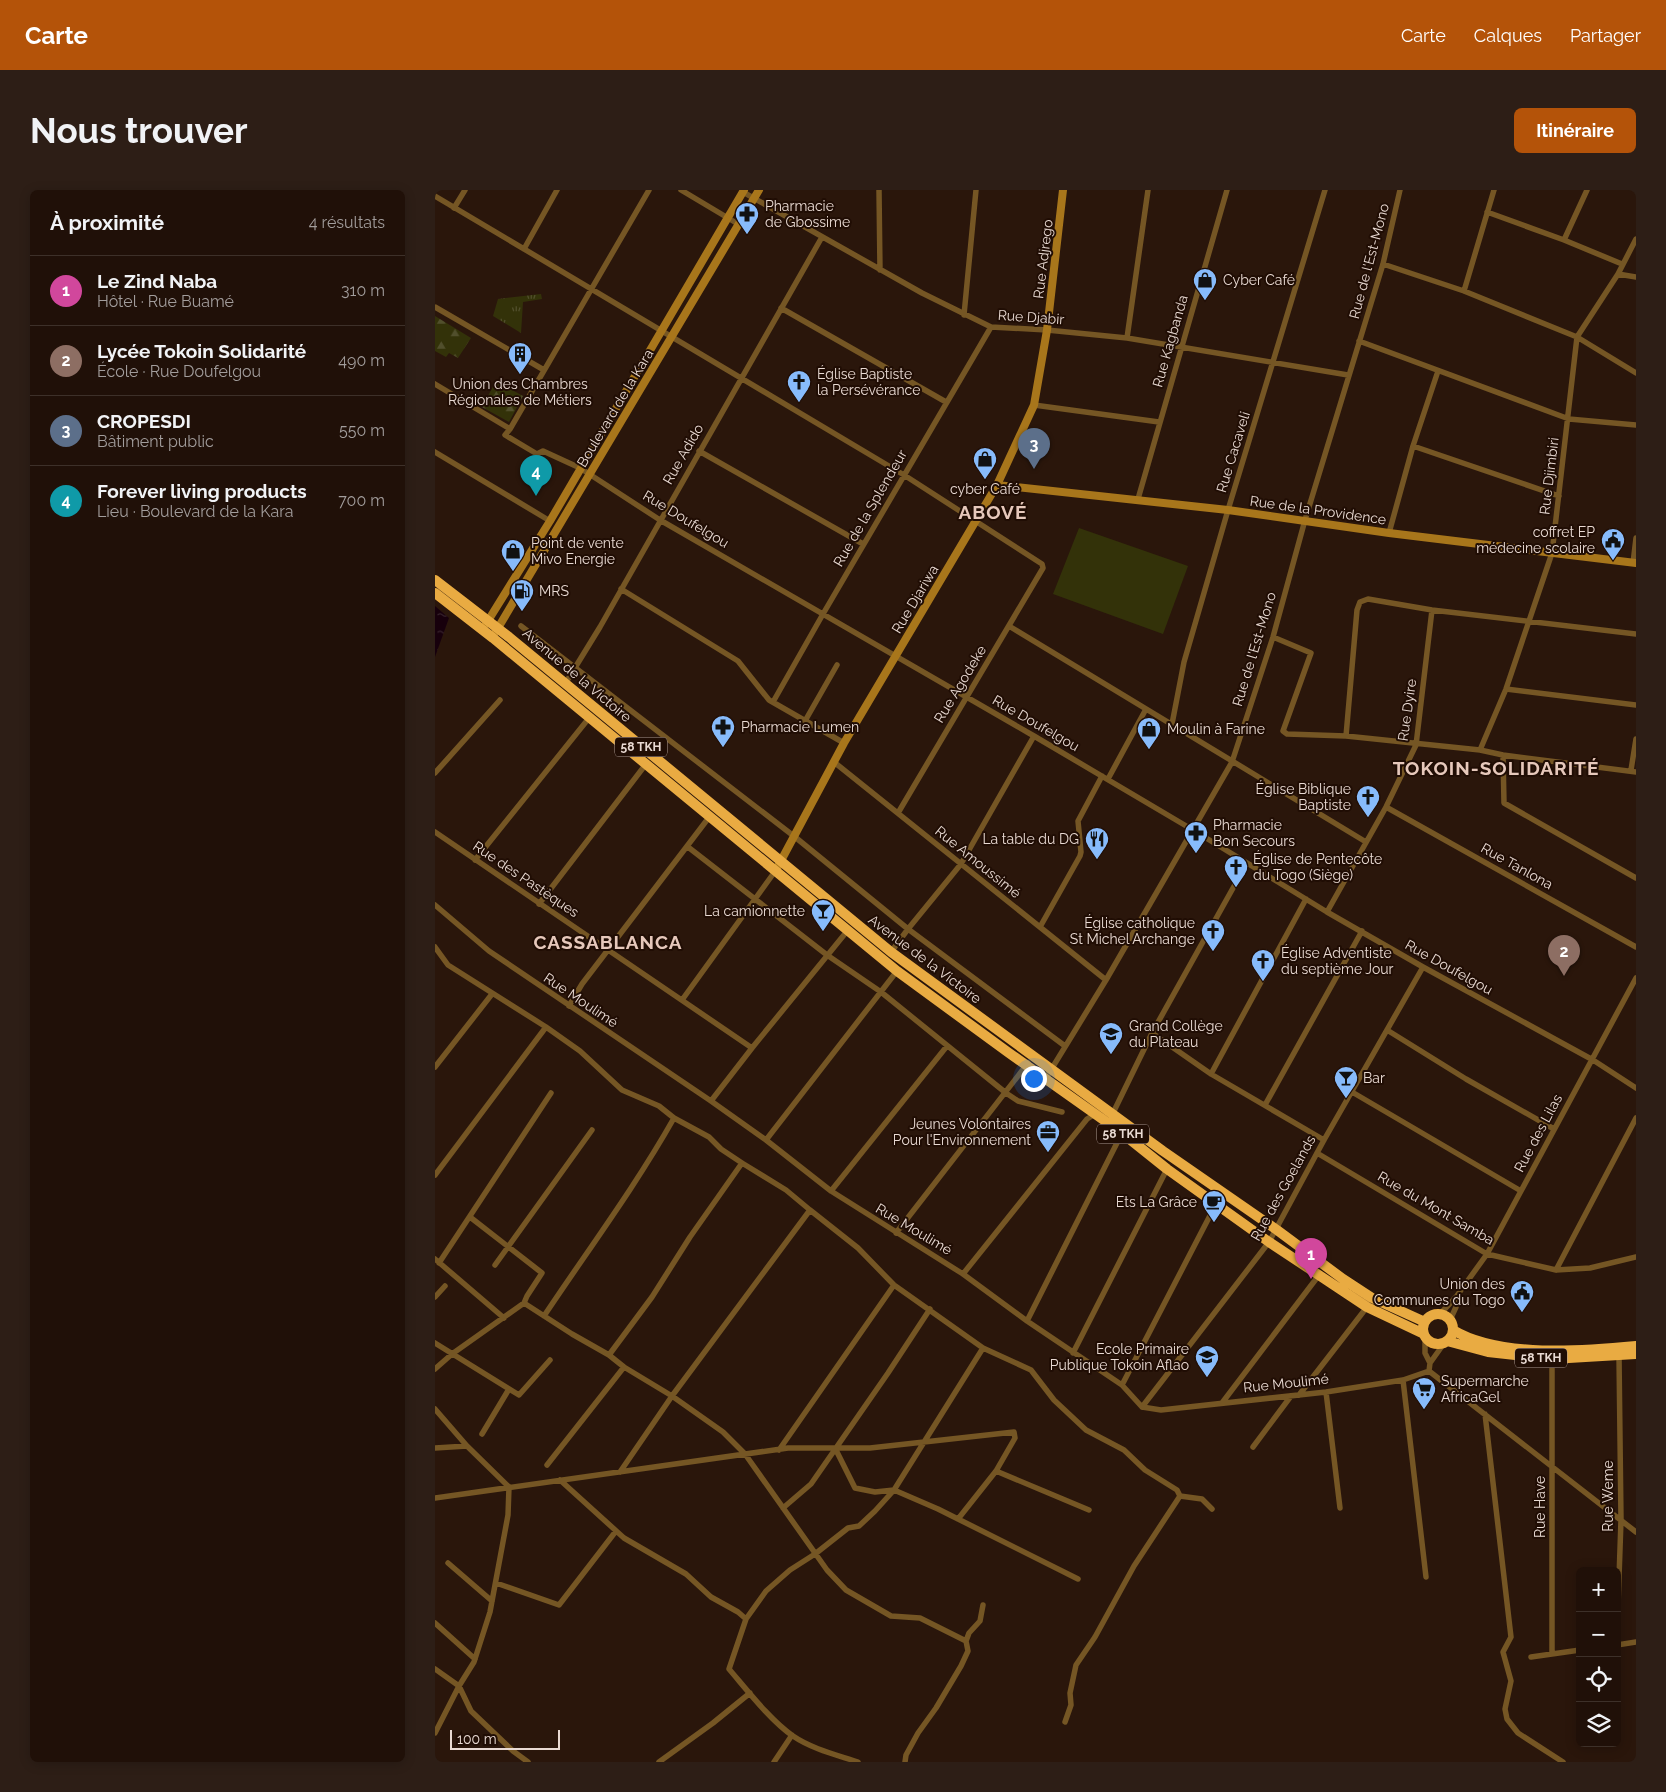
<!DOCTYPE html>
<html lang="fr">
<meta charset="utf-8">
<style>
:root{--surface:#201008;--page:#2d1e16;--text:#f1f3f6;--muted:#a29d9c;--line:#3d3029;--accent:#b45309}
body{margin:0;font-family:Raleway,sans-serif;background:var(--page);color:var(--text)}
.controls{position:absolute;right:15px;bottom:15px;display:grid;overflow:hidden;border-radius:8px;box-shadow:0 2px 12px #0003}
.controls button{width:45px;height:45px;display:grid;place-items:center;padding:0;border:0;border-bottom:1px solid var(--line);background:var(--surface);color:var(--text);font:25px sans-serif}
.scale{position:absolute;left:15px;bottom:12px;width:110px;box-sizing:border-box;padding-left:5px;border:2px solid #e9dad3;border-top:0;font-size:14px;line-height:18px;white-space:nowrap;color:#e9dad3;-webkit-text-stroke:4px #200d04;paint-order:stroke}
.you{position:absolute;left:598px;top:888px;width:18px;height:18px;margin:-12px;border:4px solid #fff;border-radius:50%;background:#1a73e8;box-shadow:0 0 0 8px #1a73e833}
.badge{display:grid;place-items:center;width:32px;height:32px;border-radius:50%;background:var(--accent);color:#fff;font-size:16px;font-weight:700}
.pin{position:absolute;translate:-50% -41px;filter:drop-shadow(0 1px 2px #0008)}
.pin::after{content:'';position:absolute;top:26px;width:18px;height:15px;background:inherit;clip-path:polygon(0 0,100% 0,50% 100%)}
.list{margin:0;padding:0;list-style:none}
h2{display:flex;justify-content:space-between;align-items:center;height:65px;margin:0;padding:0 20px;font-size:21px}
h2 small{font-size:16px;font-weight:400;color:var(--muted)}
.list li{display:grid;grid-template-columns:32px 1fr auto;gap:15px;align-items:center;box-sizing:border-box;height:70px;padding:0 20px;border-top:1px solid var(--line)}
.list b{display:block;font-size:19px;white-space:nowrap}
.list p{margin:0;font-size:16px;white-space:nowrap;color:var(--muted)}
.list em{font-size:16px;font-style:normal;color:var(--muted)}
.icon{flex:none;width:28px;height:28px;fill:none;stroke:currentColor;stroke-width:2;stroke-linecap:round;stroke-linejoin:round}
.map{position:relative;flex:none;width:1201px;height:1572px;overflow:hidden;border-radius:8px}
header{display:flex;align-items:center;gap:30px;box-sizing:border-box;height:70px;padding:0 25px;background:var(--accent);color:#fff}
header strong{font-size:24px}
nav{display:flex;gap:28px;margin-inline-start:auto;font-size:18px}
.intro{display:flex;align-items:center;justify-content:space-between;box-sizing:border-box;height:120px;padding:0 30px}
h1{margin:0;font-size:35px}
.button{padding:12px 22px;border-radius:8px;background:var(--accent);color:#fff;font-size:18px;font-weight:700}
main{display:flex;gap:30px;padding:0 30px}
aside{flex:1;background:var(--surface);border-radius:8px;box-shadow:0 2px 12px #0003}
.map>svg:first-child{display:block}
</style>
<header>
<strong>Carte</strong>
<nav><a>Carte</a><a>Calques</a><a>Partager</a></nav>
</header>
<div class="intro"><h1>Nous trouver</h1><a class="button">Itinéraire</a></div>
<main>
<aside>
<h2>À proximité<small>4 résultats</small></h2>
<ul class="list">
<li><span class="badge" style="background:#d1479c">1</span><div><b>Le Zind Naba</b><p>Hôtel · Rue Buamé</p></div><em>310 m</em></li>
<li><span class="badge" style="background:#8d6e63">2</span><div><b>Lycée Tokoin Solidarité</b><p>École · Rue Doufelgou</p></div><em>490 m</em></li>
<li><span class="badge" style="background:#5c6f8a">3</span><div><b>CROPESDI</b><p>Bâtiment public</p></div><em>550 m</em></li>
<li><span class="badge" style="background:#0f9aa8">4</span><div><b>Forever living products</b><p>Lieu · Boulevard de la Kara</p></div><em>700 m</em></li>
</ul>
</aside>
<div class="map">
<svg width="1201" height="1572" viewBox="0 0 1201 1572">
<defs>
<pattern id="forest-firs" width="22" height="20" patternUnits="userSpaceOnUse" patternTransform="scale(1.25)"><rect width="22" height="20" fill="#333209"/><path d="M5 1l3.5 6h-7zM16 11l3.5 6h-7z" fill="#514f2c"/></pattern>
<pattern id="park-tufts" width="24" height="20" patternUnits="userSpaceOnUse" patternTransform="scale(1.25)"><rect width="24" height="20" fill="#333209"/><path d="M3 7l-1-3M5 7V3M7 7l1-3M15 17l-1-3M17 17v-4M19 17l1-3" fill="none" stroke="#514f2c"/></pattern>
<pattern id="water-ripples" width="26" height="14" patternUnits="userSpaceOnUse" patternTransform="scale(1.25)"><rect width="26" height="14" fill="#17000c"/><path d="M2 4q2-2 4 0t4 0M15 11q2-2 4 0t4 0" fill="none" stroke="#39252e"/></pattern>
</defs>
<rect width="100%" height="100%" fill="#2a160b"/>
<!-- green -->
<path fill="#333209" d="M644 338 753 376 728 444 618 404Z"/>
<!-- forest -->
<path fill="url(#forest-firs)" d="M0 126 36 148 23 168 14 163 11 167 0 161Z
M61 191 88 206 74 232 47 217Z"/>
<!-- park -->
<path fill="url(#park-tufts)" d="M106 104 107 109 88 112 86 143 58 126 63 109Z"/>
<!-- water -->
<path fill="url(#water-ripples)" d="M0 416 14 428 0 467Z"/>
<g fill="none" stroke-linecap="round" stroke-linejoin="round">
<!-- street -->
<path stroke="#755624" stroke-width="5.5" d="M246 0 303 34
M444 0 445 80
M308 2 487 103 556 137 612 140 692 148 913 185
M0 6 469 285 607 374 608 378 463 623
M19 18 30 0
M1052 22 1129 50 1187 74
M1129 50 1152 0
M89 59 122 0
M948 74 1029 101 1142 147 1201 183
M1183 84 1201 87
M1029 101 1059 0
M0 117 109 180
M346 118 511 212
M529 125 541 0
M692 148 713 0
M924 151 1134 229 1201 235
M0 194 75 239 70 245 102 264 108 261 145 278 225 330 599 546 758 640 892 722 988 777 1158 870 1201 898
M599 215 724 232
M75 239 214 0
M978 256 1124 306
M264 261 428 354
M0 262 115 331
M703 309 792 0
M954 343 978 256 1003 181
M1198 373 1201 348
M186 399 303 471 334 510 409 553
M86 436 360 647 473 739 630 856
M574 436 931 652
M838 447 876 463 848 541 852 544 911 546 1045 560 1068 565 1201 582
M130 494 165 437 387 47
M1071 499 1201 515
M338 512 388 424 556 137
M370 531 402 475
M737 534 749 472 793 320 890 0
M911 546 922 420 925 412 933 409 997 420 1201 444
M1045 560 1071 499 1117 363 1142 147 1183 84 1201 49
M1068 565 1069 613 1201 688
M399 572 671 790
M1196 580 1201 549
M0 583 65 510
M673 589 711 519
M951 617 1201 757
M0 642 317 858
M253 657 392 765 446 802 571 903 583 911 627 922
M40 670 154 528
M104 714 211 574
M0 715 54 761 276 911 331 950 396 1001 528 1084 592 1131 687 1195 707 1217 726 1220 891 1202 968 1190 994 1181
M892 722 951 617 981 555 997 420
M605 737 645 666 646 662 643 631 667 586
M0 757 13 775 111 837 145 861 187 900 224 916 239 928 274 947 286 959 307 973 351 1000 375 1020 423 1058 459 1095 548 1158 596 1180 619 1210 651 1240 689 1260 710 1280 742 1300 745 1306 699 1376 660 1447 641 1475 635 1503 636 1515 630 1532
M456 762 473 739 526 674 599 546
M247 810 341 680
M134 816 147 794 275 626
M952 840 1031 889 1119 939
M717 843 776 884 889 950
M0 877 57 804
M776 884 871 709
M611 888 671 790 797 572 838 447 870 330 948 74 965 0
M917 902 1086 1001
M276 911 317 858 413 740
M830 915 927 741
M678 923 717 843 812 673
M331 950 462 781
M882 963 1052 1064 1121 1080 1155 1078 1201 1067
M0 985 111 837
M396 1001 512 856
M35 1027 107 1083 92 1106 89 1113
M461 1043 593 873
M0 1069 69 1128
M4 1073 116 903
M60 1075 157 940
M1121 1080 1201 928
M528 1084 652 929 660 924
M0 1107 10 1096
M1005 1124 1021 1107 1052 1064 1201 788
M109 1126C153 1060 200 997 239 928
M1015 1130 1021 1117V1107
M592 1131 687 943
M990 1146V1163L995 1173
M0 1153 84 1205 115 1170
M638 1163 732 979
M174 1165 217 1107 255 1047 307 973
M1117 1169V1464
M0 1179 17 1164 89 1113 137 1144 174 1165 189 1177 237 1206 288 1242 310 1264 392 1380 411 1400 456 1426 485 1428 531 1451
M994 1181 1201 1342
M994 1181 995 1173 1010 1152
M968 1190 991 1387
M687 1195 781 1014
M891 1202 905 1318
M864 1205 932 1117
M787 1213 884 1085
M707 1217 834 1052 889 950 988 777
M0 1219 32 1256 74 1297 73 1325 55 1422 39 1472 24 1496 0 1543
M1050 1224 1076 1447 1068 1462 1076 1491 1070 1519 1072 1529 1083 1543 1128 1572
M47 1244 74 1199
M818 1257 856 1206
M0 1258 32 1256
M400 1258 420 1298 440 1302 459 1300 503 1319 643 1389
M344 1260 459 1095
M112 1275 189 1177
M561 1281 654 1320
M185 1282 237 1206 375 1020
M125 1290 189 1348 251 1384 276 1407 303 1422 311 1429 294 1479C312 1500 336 1531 358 1546 377 1559 402 1565 423 1572
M745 1306 767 1309 777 1319
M0 1308 353 1258H435L579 1242 580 1248 561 1281 523 1329
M348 1318 376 1294 453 1183 495 1119
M13 1373 57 1411
M61 1393 124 1415 181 1341
M311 1429 331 1401 355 1380 380 1364 413 1338 424 1336 440 1321 459 1300 548 1158
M0 1433 40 1469
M1182 1446 1186 1330 1184 1166
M1182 1455 1201 1452
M1096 1467 1145 1460
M0 1479 24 1496 36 1521 78 1561 93 1572
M224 1572 278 1533 315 1503
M339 1572 357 1545
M470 1572 471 1565 483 1543 501 1518 526 1476 533 1461 531 1451 534 1443 545 1431 548 1415"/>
<!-- secondary -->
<path stroke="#a8761b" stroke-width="8" d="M562 295 793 320 954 343 1201 373
M51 434 115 331 309 0
M60 443 324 0
M341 680 409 553 562 295 599 215 612 140 628 0"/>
<!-- highway -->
<path stroke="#e9ab42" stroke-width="10" d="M0 390 74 447 456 762 728 961 842 1040 908 1089 937 1108 990 1132
M0 403 58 448 462 781 574 863 687 943 732 979 834 1052 932 1117 989 1144
M988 1139a15 15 0 1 1 30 0a15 15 0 1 1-30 0Z
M1018 1140C1064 1168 1149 1161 1201 1156
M1012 1151 1053 1162 1117 1169 1201 1164"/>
</g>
<!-- icons -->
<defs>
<g id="pharmacy-pin" transform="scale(1.25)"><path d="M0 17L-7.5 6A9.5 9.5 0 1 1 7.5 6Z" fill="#87bbfb" stroke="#200d04"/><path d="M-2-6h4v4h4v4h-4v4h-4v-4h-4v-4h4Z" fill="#111"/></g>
<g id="shop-pin" transform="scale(1.25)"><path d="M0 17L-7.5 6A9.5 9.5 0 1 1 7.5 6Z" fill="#87bbfb" stroke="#200d04"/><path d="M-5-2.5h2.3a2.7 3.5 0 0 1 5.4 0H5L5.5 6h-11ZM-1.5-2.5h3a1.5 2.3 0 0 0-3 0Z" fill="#111"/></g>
<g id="building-pin" transform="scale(1.25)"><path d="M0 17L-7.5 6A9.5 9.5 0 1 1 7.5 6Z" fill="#87bbfb" stroke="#200d04"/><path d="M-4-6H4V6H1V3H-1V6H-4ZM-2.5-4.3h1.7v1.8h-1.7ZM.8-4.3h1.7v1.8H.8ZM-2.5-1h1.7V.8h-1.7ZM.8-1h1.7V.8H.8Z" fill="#111"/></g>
<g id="church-pin" transform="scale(1.25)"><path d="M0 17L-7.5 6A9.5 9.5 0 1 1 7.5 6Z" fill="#87bbfb" stroke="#200d04"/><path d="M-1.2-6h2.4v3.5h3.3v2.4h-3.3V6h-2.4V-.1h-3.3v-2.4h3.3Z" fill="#111"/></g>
<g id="civic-pin" transform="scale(1.25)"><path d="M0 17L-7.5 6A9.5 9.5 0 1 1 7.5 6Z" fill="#87bbfb" stroke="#200d04"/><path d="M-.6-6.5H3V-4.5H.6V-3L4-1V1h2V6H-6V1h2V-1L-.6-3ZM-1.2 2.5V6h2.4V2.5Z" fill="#111"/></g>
<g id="fuel-pin" transform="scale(1.25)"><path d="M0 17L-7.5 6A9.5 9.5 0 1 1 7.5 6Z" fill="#87bbfb" stroke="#200d04"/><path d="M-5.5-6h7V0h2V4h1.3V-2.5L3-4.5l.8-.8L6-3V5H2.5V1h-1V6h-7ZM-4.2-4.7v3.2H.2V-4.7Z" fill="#111"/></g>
<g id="restaurant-pin" transform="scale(1.25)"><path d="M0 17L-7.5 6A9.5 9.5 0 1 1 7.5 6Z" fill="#87bbfb" stroke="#200d04"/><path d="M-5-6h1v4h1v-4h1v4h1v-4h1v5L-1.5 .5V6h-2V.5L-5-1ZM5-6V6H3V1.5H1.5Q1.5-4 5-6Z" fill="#111"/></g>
<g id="bar-pin" transform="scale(1.25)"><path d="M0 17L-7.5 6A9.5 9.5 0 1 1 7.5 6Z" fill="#87bbfb" stroke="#200d04"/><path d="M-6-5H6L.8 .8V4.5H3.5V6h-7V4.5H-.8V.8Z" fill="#111"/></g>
<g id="school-pin" transform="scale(1.25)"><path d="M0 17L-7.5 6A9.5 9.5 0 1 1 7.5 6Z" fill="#87bbfb" stroke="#200d04"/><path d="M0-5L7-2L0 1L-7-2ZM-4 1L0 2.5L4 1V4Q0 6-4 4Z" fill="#111"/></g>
<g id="office-pin" transform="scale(1.25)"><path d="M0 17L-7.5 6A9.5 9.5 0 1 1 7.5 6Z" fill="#87bbfb" stroke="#200d04"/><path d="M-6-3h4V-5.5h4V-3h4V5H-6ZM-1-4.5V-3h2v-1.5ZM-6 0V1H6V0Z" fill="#111"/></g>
<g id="cafe-pin" transform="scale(1.25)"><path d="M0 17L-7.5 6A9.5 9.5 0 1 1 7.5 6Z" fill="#87bbfb" stroke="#200d04"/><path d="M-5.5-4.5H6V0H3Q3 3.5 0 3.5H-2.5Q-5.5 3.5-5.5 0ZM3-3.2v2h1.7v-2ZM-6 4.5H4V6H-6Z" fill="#111"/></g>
<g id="supermarket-pin" transform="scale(1.25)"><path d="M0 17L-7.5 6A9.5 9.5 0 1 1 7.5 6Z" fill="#87bbfb" stroke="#200d04"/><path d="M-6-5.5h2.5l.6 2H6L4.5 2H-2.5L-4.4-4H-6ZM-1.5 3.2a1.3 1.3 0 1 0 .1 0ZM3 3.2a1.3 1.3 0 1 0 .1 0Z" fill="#111"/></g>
</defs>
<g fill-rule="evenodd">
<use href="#pharmacy-pin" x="312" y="24"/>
<use href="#shop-pin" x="770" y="90"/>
<use href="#building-pin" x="85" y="164"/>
<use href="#church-pin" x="364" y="192"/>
<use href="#shop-pin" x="550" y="269"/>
<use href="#civic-pin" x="1178" y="350"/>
<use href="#shop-pin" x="78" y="361"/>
<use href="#fuel-pin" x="87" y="401"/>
<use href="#pharmacy-pin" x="288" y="537"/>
<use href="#shop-pin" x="714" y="539"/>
<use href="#church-pin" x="933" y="607"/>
<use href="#pharmacy-pin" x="761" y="643"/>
<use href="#restaurant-pin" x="662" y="649"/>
<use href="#church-pin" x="801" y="677"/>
<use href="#bar-pin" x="388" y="721"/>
<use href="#church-pin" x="778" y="741"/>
<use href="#church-pin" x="828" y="771"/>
<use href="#school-pin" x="676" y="844"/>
<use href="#bar-pin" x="911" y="888"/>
<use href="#office-pin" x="613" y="942"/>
<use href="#cafe-pin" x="779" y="1012"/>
<use href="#civic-pin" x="1087" y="1102"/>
<use href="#school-pin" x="772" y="1167"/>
<use href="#supermarket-pin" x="989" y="1199"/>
</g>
<g text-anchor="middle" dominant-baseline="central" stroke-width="4" stroke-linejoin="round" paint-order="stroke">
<!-- shield labels -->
<g fill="#200d04" stroke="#ad9c95" stroke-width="1">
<rect x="180" y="547.5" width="52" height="19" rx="4"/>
<rect x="662" y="934.5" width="52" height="19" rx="4"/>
<rect x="1080" y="1158.5" width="52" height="19" rx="4"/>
</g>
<g font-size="12" font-weight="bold" fill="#e9dad3">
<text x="206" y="557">58 TKH</text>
<text x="688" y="944">58 TKH</text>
<text x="1106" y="1168">58 TKH</text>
</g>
<!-- poi labels -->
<g font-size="14" fill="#e9dad3" stroke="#200d04" text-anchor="start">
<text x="330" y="16">Pharmacie<tspan x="330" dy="16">de Gbossime</tspan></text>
<text x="788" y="90">Cyber Café</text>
<text x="382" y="184">Église Baptiste<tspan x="382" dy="16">la Persévérance</tspan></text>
<text x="85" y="194" text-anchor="middle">Union des Chambres<tspan x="85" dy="16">Régionales de Métiers</tspan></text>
<text x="550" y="299" text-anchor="middle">cyber Café</text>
<text x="1160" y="342" text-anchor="end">coffret EP<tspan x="1160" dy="16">médecine scolaire</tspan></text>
<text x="96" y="353">Point de vente<tspan x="96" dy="16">Mivo Energie</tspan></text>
<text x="104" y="401">MRS</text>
<text x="306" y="537">Pharmacie Lumen</text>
<text x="732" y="539">Moulin à Farine</text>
<text x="916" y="599" text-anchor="end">Église Biblique<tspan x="916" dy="16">Baptiste</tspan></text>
<text x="778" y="635">Pharmacie<tspan x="778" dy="16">Bon Secours</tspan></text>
<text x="644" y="649" text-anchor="end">La table du DG</text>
<text x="818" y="669">Église de Pentecôte<tspan x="818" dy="16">du Togo (Siège)</tspan></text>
<text x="370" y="721" text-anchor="end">La camionnette</text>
<text x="760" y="733" text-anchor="end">Église catholique<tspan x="760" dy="16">St Michel Archange</tspan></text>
<text x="846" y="763">Église Adventiste<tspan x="846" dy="16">du septième Jour</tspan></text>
<text x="694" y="836">Grand Collège<tspan x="694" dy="16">du Plateau</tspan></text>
<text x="928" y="888">Bar</text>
<text x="596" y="934" text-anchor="end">Jeunes Volontaires<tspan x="596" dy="16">Pour l'Environnement</tspan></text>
<text x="762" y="1012" text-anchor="end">Ets La Grâce</text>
<text x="1070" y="1094" text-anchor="end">Union des<tspan x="1070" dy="16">Communes du Togo</tspan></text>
<text x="754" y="1159" text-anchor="end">Ecole Primaire<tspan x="754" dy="16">Publique Tokoin Aflao</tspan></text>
<text x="1006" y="1191">Supermarche<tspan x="1006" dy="16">AfricaGel</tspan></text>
</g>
<!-- street labels -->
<g font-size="14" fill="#e9dad3" stroke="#200d04">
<text transform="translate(608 69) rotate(-83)">Rue Adjrego</text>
<text transform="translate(934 71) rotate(-75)">Rue de l'Est-Mono</text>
<text transform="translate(596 127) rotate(4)">Rue Djabir</text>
<text transform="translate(735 151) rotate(-74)">Rue Kagbanda</text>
<text transform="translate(180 218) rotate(-59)">Boulevard de la Kara</text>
<text transform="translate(798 262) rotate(-73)">Rue Cacaveli</text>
<text transform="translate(248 264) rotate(-60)">Rue Adido</text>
<text transform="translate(1114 286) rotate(-83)">Rue Djimbiri</text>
<text transform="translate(435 318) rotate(-60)">Rue de la Splendeur</text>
<text transform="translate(883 320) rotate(8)">Rue de la Providence</text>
<text transform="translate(251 329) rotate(31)">Rue Doufelgou</text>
<text transform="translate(480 409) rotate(-59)">Rue Djariwa</text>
<text transform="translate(819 459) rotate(-73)">Rue de l'Est-Mono</text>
<text transform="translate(142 485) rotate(40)">Avenue de la Victoire</text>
<text transform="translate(525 494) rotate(-59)">Rue Agodeke</text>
<text transform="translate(972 520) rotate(-82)">Rue Dyire</text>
<text transform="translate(601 533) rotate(30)">Rue Doufelgou</text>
<text transform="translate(543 672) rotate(39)">Rue Amoussimé</text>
<text transform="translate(1082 676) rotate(29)">Rue Tanlona</text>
<text transform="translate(91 689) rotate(34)">Rue des Pastèques</text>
<text transform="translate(490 769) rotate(37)">Avenue de la Victoire</text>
<text transform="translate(1014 777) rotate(29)">Rue Doufelgou</text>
<text transform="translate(146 810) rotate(34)">Rue Moulimé</text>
<text transform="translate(1103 943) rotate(-62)">Rue des Lilas</text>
<text transform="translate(848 998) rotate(-61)">Rue des Goelands</text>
<text transform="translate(1001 1018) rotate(30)">Rue du Mont Samba</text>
<text transform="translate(479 1039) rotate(31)">Rue Moulimé</text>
<text transform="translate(851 1193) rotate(-6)">Rue Moulimé</text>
<text transform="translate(1173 1306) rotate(-90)">Rue Weme</text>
<text transform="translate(1105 1317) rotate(-90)">Rue Have</text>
</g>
<!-- district labels -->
<g font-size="19" font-weight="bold" letter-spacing="1" fill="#e6c8bb" stroke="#200d04">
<text x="558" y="322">ABOVÉ</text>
<text x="1061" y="578">TOKOIN-SOLIDARITÉ</text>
<text x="173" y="752">CASSABLANCA</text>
</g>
</g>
</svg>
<div class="controls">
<button>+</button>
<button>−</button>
<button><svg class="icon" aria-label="locate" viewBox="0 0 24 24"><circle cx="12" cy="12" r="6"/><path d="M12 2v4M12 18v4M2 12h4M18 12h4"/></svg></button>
<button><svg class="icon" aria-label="layers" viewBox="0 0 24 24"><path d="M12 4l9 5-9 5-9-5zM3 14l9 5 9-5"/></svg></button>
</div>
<div class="scale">100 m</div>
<div class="you"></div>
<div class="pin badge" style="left:876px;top:1089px;background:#d1479c">1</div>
<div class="pin badge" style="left:1129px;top:786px;background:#8d6e63">2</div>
<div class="pin badge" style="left:599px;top:279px;background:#5c6f8a">3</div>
<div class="pin badge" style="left:101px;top:306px;background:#0f9aa8">4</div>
</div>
</main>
